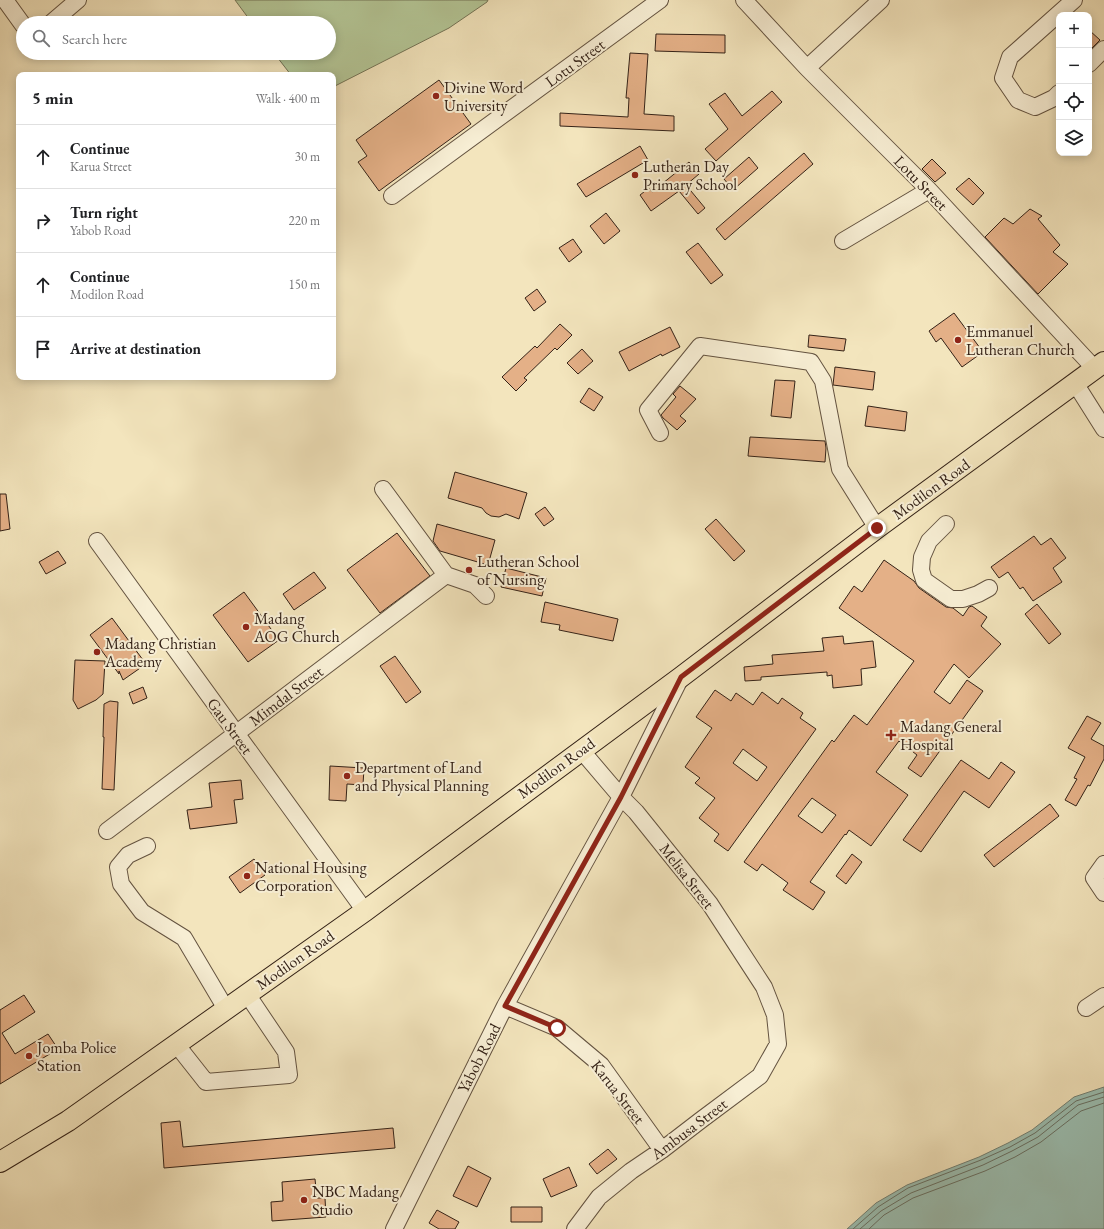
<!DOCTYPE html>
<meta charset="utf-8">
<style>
:root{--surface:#fff;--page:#f2f2f2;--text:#202124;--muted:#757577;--line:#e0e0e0}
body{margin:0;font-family:"EB Garamond",serif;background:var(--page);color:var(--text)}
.controls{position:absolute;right:12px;top:12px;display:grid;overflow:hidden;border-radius:8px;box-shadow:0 2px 10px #0003}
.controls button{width:36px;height:36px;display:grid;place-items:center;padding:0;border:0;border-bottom:1px solid var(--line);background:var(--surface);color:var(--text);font:20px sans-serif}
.stop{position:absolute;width:12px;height:12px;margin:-9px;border:3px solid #8f2418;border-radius:50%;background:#fff}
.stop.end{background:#8f2418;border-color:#fff;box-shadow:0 1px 4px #0008}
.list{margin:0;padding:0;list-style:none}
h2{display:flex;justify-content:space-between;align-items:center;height:52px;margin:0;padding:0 16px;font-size:17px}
h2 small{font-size:13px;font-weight:400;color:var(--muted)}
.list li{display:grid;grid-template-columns:26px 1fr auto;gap:12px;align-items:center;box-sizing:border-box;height:64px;padding:0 16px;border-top:1px solid var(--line)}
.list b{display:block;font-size:15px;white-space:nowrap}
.list p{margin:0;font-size:13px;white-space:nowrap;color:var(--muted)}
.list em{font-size:13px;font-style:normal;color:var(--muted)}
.icon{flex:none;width:22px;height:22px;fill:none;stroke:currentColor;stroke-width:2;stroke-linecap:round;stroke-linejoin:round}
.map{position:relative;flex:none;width:1104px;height:1229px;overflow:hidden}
.search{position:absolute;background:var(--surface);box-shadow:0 2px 10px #0003;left:16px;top:16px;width:320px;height:44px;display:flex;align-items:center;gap:10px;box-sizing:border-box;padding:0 14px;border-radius:22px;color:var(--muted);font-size:15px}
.panel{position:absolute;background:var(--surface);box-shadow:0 2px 10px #0003;left:16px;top:72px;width:320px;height:308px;border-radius:8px}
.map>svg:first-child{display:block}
</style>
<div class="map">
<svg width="1104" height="1229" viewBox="0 0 1104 1229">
<rect width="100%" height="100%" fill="#f3e5bd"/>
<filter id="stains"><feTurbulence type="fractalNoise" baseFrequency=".005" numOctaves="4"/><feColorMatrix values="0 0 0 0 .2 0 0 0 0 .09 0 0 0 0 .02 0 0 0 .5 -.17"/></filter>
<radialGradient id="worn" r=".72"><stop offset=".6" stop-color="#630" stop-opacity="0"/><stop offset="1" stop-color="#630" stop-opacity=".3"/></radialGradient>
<!-- green -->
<path fill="#b4c696" stroke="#747456" d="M235 0H488L487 2 449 28 333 87V75H291L274 53H329V23H252Z"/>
<!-- water -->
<path fill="#9bbfb2" stroke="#728074" d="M1104 1087V1229H847L876 1203 907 1185 979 1157 1008 1143 1032 1130 1074 1097Z"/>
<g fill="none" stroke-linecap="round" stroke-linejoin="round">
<!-- shore -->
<path stroke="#687064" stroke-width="1" d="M853 1229 878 1207 908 1188 981 1160 1010 1147 1035 1133 1076 1101 1104 1092
M860 1229 881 1211 911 1193 983 1165 1012 1151 1038 1137 1078 1105 1104 1097
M869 1229 884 1215 913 1198 985 1171 1015 1157 1041 1142 1081 1111 1104 1103"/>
</g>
<!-- building -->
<path fill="#e4b087" stroke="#342217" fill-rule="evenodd" d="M1089 30 1100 40 1089 51Z
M656 34 725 35V53L655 51Z
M630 53 648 54 644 114 674 116V131L560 126V113L628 117 629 98H626Z
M439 80 471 124 379 191 358 162 367 156 356 140Z
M772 91 782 102 716 161 705 149 728 129 709 104 725 93 742 116Z
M640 146 648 160 586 197 577 184Z
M804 153 813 164 725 240 716 229Z
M749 157 758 168 733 190 724 179Z
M932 159 946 173 935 182 922 169Z
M689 162 699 174 686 185 705 208 698 214 679 191 651 211 640 195 649 188 652 192Z
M969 178 984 193 973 205 956 189Z
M1030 209 1042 216 1038 219 1060 245 1053 252 1068 264 1038 294 985 237 1004 218 1013 224Z
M606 213 620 231 604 244 590 226Z
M573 239 582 252 569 262 559 248Z
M698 243 723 275 711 284 686 252Z
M537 289 546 302 534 311 525 298Z
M954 313 983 352 962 367 941 338 936 342 929 331Z
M560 324 572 335 557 350 555 348 524 378 527 380 516 391 502 377 535 346 537 348Z
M670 327 680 347 662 356 661 354 629 371 619 352Z
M809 335 846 339 844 351 808 347Z
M582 349 593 361 578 374 567 363Z
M835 367 875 372 873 390 833 385Z
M775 380 795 381 791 418 771 416Z
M680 386 696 399 680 416 686 421 677 430 663 418 661 415 676 397 673 394Z
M589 388 603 397 594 411 580 402Z
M868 406 907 412 905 431 865 426Z
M750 437 825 441 826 448 825 462 748 456Z
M455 472 527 493 519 519 506 514 499 517 491 516 486 513 482 508 448 498Z
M0 494H6L10 529 0 531Z
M545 507 554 519 544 526 535 514Z
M716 519 745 551 734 561 705 529Z
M437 524 495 540 488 565 440 551 433 541Z
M397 533 430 576 380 613 347 570Z
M1034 536 1041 545 1051 538 1066 558 1053 568 1062 582 1033 601 1023 587 1020 589 1008 572 999 578 991 567Z
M58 551 66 563 46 574 39 562Z
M884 560 914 581 919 588 946 607 953 608 963 616 969 607 972 606 987 617 981 626 1001 644 969 678 954 664 934 692 950 704 967 680 983 691 921 777 908 768 917 755 899 741 876 772 908 795 871 846 849 830 846 835 845 834 810 882 825 892 813 910 783 890 788 883 762 864 757 871 744 862 832 740 834 742 854 715 867 725 914 661 839 608 854 586 862 592ZM812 798 836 815 822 833 798 816Z
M506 568 546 578 542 596 501 587Z
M314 572 326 588 294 610 283 594Z
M244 592 279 640 248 662 213 615Z
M545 602 618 619 613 641 559 630 560 625 541 622Z
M1037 604 1061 634 1049 644 1025 614Z
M112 618 146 664 123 680 119 671V674L90 635Z
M843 636 844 644 873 641 876 667 861 669 862 685 833 688 832 675 827 676V672L761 677V680L745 681 744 667 773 664 772 655 824 651 822 638Z
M395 656 421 692 406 703 380 666Z
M75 660 105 661 103 694 96 700 78 709 73 700Z
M143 687 147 698 133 704 129 693Z
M715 690 731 701 736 693 753 705 762 692 778 704 782 698 803 713 800 718 816 729 728 851 714 841 719 834 699 818 715 798 695 783 700 778 685 767 712 728 696 717ZM743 749 767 767 757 781 733 763Z
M110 701 118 702 114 790 102 789 104 737H103L104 704Z
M1087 716 1101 723 1091 739 1104 746V759L1090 786 1088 785 1076 806 1065 800 1077 779 1074 778 1085 757 1068 748Z
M961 760 989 779 1001 762 1015 772 989 808 964 791 921 852 903 840Z
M330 766 364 768 363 785 347 784 346 801 329 800Z
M241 780 243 799 234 800 237 823 190 829 187 810 212 807 209 783Z
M1050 804 1059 816 994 867 984 855Z
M852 854 862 862 846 884 836 876Z
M254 859 265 875 240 893 229 877Z
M24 995 35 1012 2 1033 15 1054 48 1034 58 1049 0 1084V1010Z
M180 1121 183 1147 393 1128 395 1148 164 1168 161 1123Z
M608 1149 617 1159 597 1174 589 1164Z
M468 1166 491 1178 477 1207 453 1196Z
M569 1167 577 1186 551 1197 543 1179Z
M315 1179 317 1198H325L326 1217 272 1221 271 1202 283 1201 282 1182Z
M511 1207H542V1222H511Z
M437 1210 459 1222 455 1229H439L429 1223Z"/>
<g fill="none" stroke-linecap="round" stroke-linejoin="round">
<!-- minor casing -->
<g stroke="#645340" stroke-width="18">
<path id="minor" d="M5 0 23 25
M744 0 807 68 929 190 1096 370
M51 23 78 0
M1089 64 1104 49
M807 68 881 0
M1059 93 1054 98 1035 107 1018 100 1003 78 1010 57 1074 0
M392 196 660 0
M843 241 929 190
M1075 383 1104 429
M660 433 648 410 700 346 811 362 823 381 840 469 877 528
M383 489 446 575 475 585 486 596
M946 524 929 541 922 557 921 570 924 580 951 599H963L978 594 989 588
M97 541 365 911
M107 831 446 575
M147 846 128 855 118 867 121 884 142 912 184 938 226 1009
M1104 864 1094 878 1104 893
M505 1006 557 1028 601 1065 662 1150
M1086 1008 1104 996
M176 1044 206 1082 289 1075 286 1052 247 994
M394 1229 505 1006 621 797 681 677
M575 1229 599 1197 631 1171 662 1150 701 1120 760 1076 778 1044 775 1015 764 987 710 904 636 812 621 797 581 750"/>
</g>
<!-- major casing -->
<g stroke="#342217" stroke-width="22">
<path id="major" d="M0 1162 68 1121 365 911 681 677 877 528 1104 362"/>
</g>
<!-- minor -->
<use href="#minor" stroke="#f7eed4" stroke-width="16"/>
<!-- major -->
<use href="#major" stroke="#f3e5bd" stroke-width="20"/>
</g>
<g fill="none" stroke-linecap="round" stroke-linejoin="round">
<!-- route -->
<path stroke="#8f2418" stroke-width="5" d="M557 1028 505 1006 621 797 681 677 877 528"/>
</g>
<!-- markers -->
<g fill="#8f2418" stroke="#f7eed4" stroke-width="1.5">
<circle cx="436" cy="96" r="4"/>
<circle cx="635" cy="175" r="4"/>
<circle cx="958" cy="340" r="4"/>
<circle cx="469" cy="570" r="4"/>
<circle cx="246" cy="627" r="4"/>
<circle cx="97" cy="652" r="4"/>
<path d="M889 729h4v4h4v4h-4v4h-4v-4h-4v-4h4z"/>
<circle cx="347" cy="776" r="4"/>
<circle cx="247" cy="876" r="4"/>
<circle cx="29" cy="1056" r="4"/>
<circle cx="304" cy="1200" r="4"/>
</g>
<g text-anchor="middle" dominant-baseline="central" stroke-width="4" stroke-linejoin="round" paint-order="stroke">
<!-- street labels -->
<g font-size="16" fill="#342217" stroke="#f7eed4">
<text transform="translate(575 63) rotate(-36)">Lotu Street</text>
<text transform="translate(921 183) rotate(46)">Lotu Street</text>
<text transform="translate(931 489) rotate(-36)">Modilon Road</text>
<text transform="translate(286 696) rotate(-37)">Mimdal Street</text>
<text transform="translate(230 726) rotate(54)">Gau Street</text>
<text transform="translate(556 768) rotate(-36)">Modilon Road</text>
<text transform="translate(687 876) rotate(52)">Melisa Street</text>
<text transform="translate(295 960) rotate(-35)">Modilon Road</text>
<text transform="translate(479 1058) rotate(-63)">Yabob Road</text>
<text transform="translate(618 1092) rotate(52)">Karua Street</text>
<text transform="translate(689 1129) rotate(-37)">Ambusa Street</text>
</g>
<!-- poi labels -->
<g font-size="16" fill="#342217" stroke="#f7eed4" text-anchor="start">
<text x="444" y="87">Divine Word<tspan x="444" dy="18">University</tspan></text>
<text x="643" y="166">Lutheran Day<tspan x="643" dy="18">Primary School</tspan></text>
<text x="966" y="331">Emmanuel<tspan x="966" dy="18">Lutheran Church</tspan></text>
<text x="477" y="561">Lutheran School<tspan x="477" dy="18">of Nursing</tspan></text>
<text x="254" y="618">Madang<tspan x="254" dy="18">AOG Church</tspan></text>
<text x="105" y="643">Madang Christian<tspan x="105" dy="18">Academy</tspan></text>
<text x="900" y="726">Madang General<tspan x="900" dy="18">Hospital</tspan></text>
<text x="355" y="767">Department of Land<tspan x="355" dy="18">and Physical Planning</tspan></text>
<text x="255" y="867">National Housing<tspan x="255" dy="18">Corporation</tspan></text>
<text x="37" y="1047">Jomba Police<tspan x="37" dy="18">Station</tspan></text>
<text x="312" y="1191">NBC Madang<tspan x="312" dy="18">Studio</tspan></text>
</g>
</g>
<rect width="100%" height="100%" filter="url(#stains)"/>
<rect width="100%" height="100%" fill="url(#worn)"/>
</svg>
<div class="controls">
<button>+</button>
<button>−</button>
<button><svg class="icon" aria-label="locate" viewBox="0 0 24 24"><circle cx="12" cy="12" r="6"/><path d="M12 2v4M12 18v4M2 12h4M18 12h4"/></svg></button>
<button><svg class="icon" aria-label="layers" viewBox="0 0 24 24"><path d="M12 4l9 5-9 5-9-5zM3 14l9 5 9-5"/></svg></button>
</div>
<div class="stop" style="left:557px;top:1028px"></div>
<div class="stop end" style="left:877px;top:528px"></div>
<div class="search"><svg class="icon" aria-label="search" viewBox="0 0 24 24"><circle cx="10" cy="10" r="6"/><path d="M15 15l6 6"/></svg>Search here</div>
<section class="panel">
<h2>5 min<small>Walk · 400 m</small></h2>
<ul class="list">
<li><svg class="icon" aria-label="ahead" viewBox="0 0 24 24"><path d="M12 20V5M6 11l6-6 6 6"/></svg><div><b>Continue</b><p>Karua Street</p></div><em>30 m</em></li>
<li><svg class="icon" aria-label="right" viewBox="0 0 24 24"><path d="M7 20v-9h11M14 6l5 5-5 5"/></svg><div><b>Turn right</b><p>Yabob Road</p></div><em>220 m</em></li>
<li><svg class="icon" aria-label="ahead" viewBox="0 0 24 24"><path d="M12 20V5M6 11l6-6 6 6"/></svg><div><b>Continue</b><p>Modilon Road</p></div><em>150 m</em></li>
<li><svg class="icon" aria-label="arrive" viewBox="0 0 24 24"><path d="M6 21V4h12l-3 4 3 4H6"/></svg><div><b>Arrive at destination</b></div></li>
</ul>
</section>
</div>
